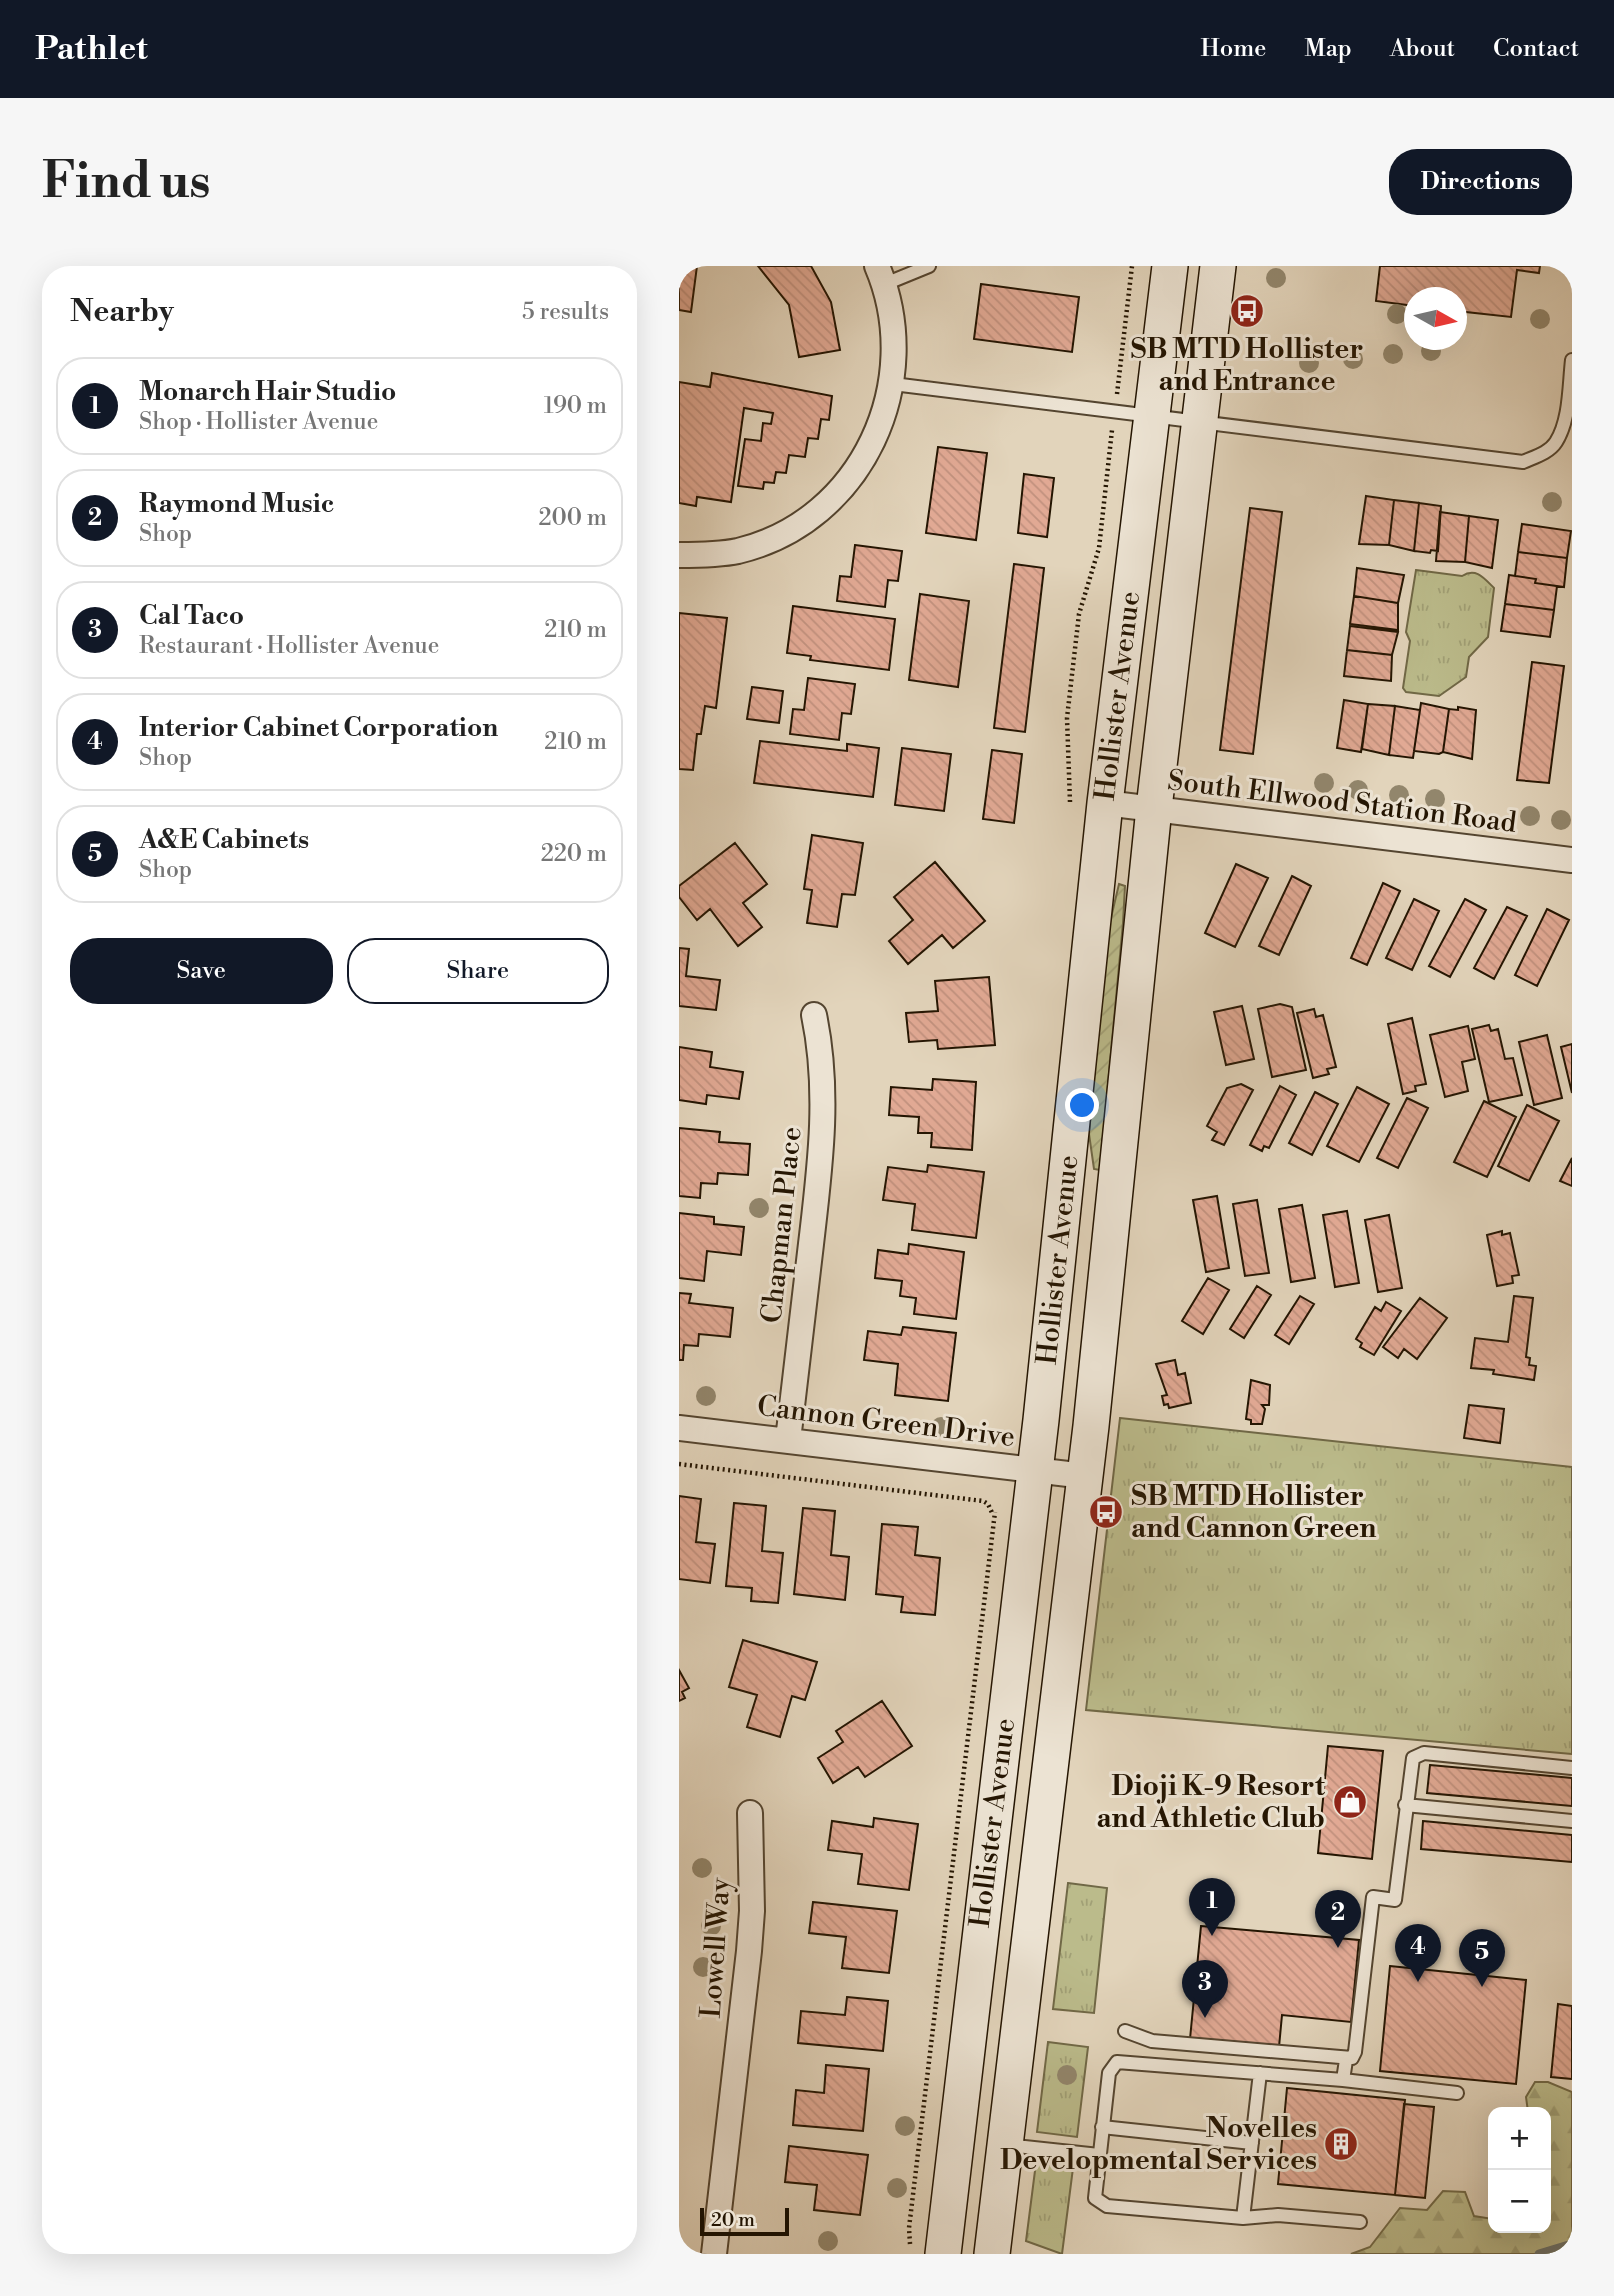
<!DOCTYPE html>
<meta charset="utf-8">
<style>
:root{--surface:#fff;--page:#f6f6f6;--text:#222;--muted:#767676;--line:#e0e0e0;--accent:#111827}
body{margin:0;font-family:"Libre Bodoni",serif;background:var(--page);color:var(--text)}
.controls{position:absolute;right:21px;bottom:21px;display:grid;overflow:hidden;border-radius:14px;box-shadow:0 7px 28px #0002}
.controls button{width:63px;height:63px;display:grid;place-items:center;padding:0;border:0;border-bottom:2px solid var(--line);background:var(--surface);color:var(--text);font:35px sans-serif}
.compass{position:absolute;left:725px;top:21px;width:63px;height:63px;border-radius:50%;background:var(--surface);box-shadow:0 7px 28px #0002;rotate:98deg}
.scale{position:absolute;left:21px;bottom:18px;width:89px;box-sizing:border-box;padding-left:7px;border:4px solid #241502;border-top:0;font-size:19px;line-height:24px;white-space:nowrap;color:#241502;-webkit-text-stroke:5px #ece3d3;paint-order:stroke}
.you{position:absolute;left:404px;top:840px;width:24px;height:24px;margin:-18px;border:5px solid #fff;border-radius:50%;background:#1a73e8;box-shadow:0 0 0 10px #1a73e833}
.badge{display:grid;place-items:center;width:46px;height:46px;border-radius:50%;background:var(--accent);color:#fff;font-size:23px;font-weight:700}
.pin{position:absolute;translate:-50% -58px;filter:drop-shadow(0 2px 4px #0008)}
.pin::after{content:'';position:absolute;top:37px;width:24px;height:21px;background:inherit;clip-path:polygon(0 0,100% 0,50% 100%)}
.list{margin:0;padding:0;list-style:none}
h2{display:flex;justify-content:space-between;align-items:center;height:91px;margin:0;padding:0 28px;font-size:30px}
h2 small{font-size:23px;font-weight:400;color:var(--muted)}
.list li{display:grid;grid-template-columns:46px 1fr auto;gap:21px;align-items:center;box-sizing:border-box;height:98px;margin:0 14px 14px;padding:0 14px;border:2px solid var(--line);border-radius:28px}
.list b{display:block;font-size:26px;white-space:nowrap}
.list p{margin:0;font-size:23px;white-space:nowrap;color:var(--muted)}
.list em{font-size:23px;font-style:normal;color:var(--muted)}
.actions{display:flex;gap:14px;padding:21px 28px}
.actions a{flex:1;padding:16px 0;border:2px solid var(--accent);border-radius:28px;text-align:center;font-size:24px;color:var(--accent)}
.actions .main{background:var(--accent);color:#fff}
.map{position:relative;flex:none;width:893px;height:1988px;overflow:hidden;border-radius:28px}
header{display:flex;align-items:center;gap:42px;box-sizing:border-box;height:98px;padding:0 35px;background:var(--accent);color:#fff}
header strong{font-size:33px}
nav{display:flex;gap:38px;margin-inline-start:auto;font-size:24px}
.intro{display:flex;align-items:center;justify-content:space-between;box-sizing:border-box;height:168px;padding:0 42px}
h1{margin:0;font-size:49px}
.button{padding:18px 32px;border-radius:28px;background:var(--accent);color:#fff;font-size:24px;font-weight:700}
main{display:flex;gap:42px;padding:0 42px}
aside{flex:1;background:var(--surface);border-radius:28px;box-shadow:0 7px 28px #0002}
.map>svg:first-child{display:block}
</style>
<header>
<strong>Pathlet</strong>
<nav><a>Home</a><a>Map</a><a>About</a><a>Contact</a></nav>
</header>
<div class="intro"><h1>Find us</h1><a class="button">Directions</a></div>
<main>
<aside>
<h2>Nearby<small>5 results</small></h2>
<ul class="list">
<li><span class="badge">1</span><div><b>Monarch Hair Studio</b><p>Shop · Hollister Avenue</p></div><em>190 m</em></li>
<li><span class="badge">2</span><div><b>Raymond Music</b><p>Shop</p></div><em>200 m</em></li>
<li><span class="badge">3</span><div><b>Cal Taco</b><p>Restaurant · Hollister Avenue</p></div><em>210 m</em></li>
<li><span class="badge">4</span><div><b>Interior Cabinet Corporation</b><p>Shop</p></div><em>210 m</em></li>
<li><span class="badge">5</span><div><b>A&amp;E Cabinets</b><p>Shop</p></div><em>220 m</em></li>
</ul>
<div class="actions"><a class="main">Save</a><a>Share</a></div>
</aside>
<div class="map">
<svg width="893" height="1988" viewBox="0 0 893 1988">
<defs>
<pattern id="grass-tufts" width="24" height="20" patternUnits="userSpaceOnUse" patternTransform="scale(1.75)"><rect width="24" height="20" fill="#bbbb8b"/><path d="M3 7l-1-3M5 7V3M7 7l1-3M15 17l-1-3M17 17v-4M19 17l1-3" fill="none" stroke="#a1a076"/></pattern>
<pattern id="forest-firs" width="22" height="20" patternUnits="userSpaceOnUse" patternTransform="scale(1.75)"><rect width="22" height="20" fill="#bbbb8b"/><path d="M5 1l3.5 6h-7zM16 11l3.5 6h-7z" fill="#a1a076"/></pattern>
<pattern id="garden-furrows" width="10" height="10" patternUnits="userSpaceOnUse" patternTransform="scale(1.75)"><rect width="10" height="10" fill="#bbbb8b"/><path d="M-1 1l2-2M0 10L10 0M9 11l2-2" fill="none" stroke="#a1a076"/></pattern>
<pattern id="building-back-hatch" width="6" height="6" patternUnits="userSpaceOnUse" patternTransform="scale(1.75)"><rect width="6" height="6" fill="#e1a994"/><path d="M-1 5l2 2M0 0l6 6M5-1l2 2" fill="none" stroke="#c1917e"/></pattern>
</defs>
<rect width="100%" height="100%" fill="#e2d4bb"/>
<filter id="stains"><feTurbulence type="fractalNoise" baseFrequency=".00286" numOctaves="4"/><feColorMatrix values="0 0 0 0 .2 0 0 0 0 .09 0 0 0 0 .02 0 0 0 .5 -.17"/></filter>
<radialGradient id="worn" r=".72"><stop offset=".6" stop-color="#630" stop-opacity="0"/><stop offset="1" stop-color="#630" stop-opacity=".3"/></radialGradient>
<!-- grass -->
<path fill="url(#grass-tufts)" stroke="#706846" stroke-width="2" d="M737 304 783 310C797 301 805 312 815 322L809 371 790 391 787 411 760 430 727 426 724 422 731 375 727 366Z
M441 1152 893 1201V1488L407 1444Z
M389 1617 428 1622 415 1747 374 1743Z
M369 1776 409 1781 398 1871 358 1866Z
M357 1897 394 1902 383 1988 347 1975Z"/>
<!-- forest -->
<path fill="url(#forest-firs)" stroke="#706846" stroke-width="2" d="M856 1816H869L893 1826V1988H672L691 1981 721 1942 748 1944 764 1925 786 1926 795 1950 814 1953V1962H867V1846H849L847 1831Z"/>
<!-- garden -->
<path fill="url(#garden-furrows)" stroke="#706846" stroke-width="2" d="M440 618 446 620 444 657 421 904 415 903 410 868 427 673Z"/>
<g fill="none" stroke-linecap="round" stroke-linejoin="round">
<!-- stream -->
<path stroke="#6b7572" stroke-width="9" d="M860 1988 893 1978"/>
</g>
<!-- building -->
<path fill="url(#building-back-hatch)" stroke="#241502" stroke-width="2" d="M0 0H18L12 46 0 44Z
M79 0H132L152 36 161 84 120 91 110 39Z
M701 0H861L860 7 838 4 832 51 778 45V32H736V40L697 35Z
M302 18 400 31 393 86 295 73Z
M33 107 153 130 150 154 142 153 139 173 129 172 126 191 110 189 107 207 97 206 95 217 85 216 84 223 59 220 66 173 82 175 84 157 92 158 94 147 65 142 52 236 18 231 17 240 0 237V116L31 121Z
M259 181 308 187 297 274 247 267Z
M345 208 375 212 368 271 339 267Z
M687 230 715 234 710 279 680 278Z
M715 234 740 237 735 285 710 279Z
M740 237 762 240 759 285 752 284 751 287 735 285Z
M571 242 603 246 574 488 541 484Z
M761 246 790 250 786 296 757 295Z
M790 250 819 254 813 302 786 296Z
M843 258 892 265 888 292 839 286Z
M176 279 223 285 219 315 209 314 206 341 158 335 161 310 172 311Z
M839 286 888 292 885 321 856 317 857 313 836 310Z
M335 298 365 302 346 466 315 462Z
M678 302 725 309 719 337 675 330Z
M830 309 857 313 856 317 878 320 875 344 826 338Z
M241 328 290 335 279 421 230 414Z
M675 330 719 337V364L671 358Z
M826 338 875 344 871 371 822 365Z
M114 340 216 353 210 404 131 394 132 390 108 387Z
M0 347 48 352 37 442 26 440 22 468H18L14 504 0 503Z
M671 360 719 366 713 389 668 384Z
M668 384 713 389 712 415 665 410Z
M853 396 885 400 870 517 838 514Z
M129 412 176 418 172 448 163 447 160 474 111 468 114 443 125 444Z
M73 421 104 425 100 457 68 453Z
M665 434 689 438 682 486 658 482Z
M742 437 770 443 764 486 760 488 735 485Z
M689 438 716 440 710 489 683 483Z
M716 440 741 444 734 492 710 489Z
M779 441 797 444 793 493 764 486 770 443 779 444Z
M81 475 168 485V478L200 482 194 531 75 517Z
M223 482 272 488 265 545 216 539Z
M313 484 343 488 335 557 304 553Z
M133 569 184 577 176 629 163 628 158 661 128 657 133 624 125 623Z
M56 577 88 618 64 637 83 661 59 680 31 643 18 654 0 631V620Z
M256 596 306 655 274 682 263 669 229 698 210 675 234 654 215 631Z
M557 598 589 612 556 681 526 667Z
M613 610 632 620 600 689 580 680Z
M704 617 721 625 688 699 672 692Z
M735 633 760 645 733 704 707 692Z
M786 633 807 644 771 711 750 700Z
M828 641 848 650 815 713 795 702Z
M868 643 890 654 858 720 836 709Z
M0 682 10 683 7 710 41 714 37 744 0 740Z
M310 711 316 779 259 783 258 774 230 776 227 747 259 745 256 715Z
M601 738 613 741 627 804 593 811 579 743Z
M563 740 575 793 547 799 535 746Z
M635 743 637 751 644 749 657 801 648 803 650 808 634 812 618 747Z
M733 752 747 818 736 820 737 825 724 828 709 758Z
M810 759 812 765 819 763 826 793 834 792 843 829 810 836 793 763Z
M789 760 796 793 783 796 789 825 766 831 751 769Z
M868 769 883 832 855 839 840 776Z
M893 778V827L882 781Z
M0 781 33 786 31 801 64 806 60 833 28 829 27 838 0 834Z
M254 813 297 816 293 884 252 881 253 867H239L240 851 210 849 212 821 253 824Z
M562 818 574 824 545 879 533 874 538 866 528 860 548 822Z
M601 820 617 829 590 882 585 880 583 885 571 879Z
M678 821 710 838 680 896 648 880Z
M636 826 659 838 633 889 610 877Z
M728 832 749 842 719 902 698 892Z
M805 835 837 851 808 911 775 896Z
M848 839 880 855 850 915 819 900Z
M0 862 41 866 40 876 71 878 69 909 39 907 38 918 22 917 21 932 0 930Z
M893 892V920L881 915Z
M249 899 305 906 297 972 233 964 236 938 204 934 209 901 248 906Z
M538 930 550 1002 527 1006 514 934Z
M578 934 590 1007 566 1010 554 938Z
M623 939 636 1012 612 1016 600 943Z
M668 945 680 1017 656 1021 644 949Z
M0 947 35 951V958L65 961 62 989 28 985 25 1015 0 1012Z
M710 949 723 1022 699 1026 686 954Z
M823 965V969L831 967 840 1009 833 1010 834 1017 818 1020 808 969Z
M230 978 285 986 277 1053 235 1048 237 1032 221 1030 223 1015 196 1012 199 984 229 988Z
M529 1012 550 1024 524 1068 503 1055Z
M578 1020 592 1029 565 1072 551 1063Z
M0 1027 12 1028 10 1037 54 1042 51 1071 20 1068 19 1080 5 1079 4 1094H0Z
M621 1030 635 1038 610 1078 596 1069Z
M835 1030 854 1032 847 1091 851 1092 850 1099 857 1100 855 1114 814 1108 815 1104 792 1102 796 1072 829 1076Z
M741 1032 768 1052 738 1093 725 1083 719 1092 704 1081Z
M707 1036 722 1045 695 1089 681 1081 683 1077 677 1073 696 1041 702 1045Z
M224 1061 277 1067 269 1135 216 1129 219 1098 185 1094 189 1065 222 1069Z
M496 1094 499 1109 506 1107 512 1137 490 1142 489 1138 485 1139 483 1130 488 1129 477 1098Z
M572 1114 591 1119 590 1139H583L586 1143 583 1158H572V1154L567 1153Z
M790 1139 825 1143 821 1177 785 1172Z
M0 1230 22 1233 17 1276 36 1278 31 1317 0 1313Z
M55 1237 87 1240 83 1285 104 1287 99 1337 72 1335 73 1322 47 1320Z
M124 1242 156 1245 152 1289 170 1291 166 1334 115 1328Z
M203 1258 239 1261 236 1289 261 1292 256 1349 222 1346 224 1331 197 1328Z
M64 1374 138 1396 126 1434 113 1430 101 1471 68 1461 78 1429 50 1421Z
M0 1404 10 1422 3 1426 6 1432 0 1435Z
M203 1435 233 1480 186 1511 179 1501 154 1517 139 1492 164 1476 157 1465Z
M649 1480 704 1485 693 1593 639 1587Z
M751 1499 893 1512V1540L748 1527Z
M195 1552 239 1558 230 1624 179 1618 183 1588 149 1584 153 1555 194 1561Z
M744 1555 893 1569V1596L742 1583Z
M134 1636 218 1645 210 1707 163 1702 167 1671 130 1667Z
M522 1660 680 1674 672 1756 603 1749 600 1781 511 1773Z
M711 1700 847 1714 837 1818 701 1805Z
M168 1731 209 1735 204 1785 119 1777 122 1745 166 1749Z
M879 1738 893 1740V1813L872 1811Z
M147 1799 190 1803 184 1865 114 1859 117 1824 145 1827Z
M608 1822 726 1834 716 1929 599 1918Z
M725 1838 755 1841 746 1932 716 1929Z
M110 1880 189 1889 181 1949 135 1944 138 1919 106 1916Z"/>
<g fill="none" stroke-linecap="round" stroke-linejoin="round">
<!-- service casing -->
<g stroke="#544530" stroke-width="16">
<path id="service" d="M206 18 250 0
M214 118 844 196C855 191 870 187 877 176 891 154 890 120 893 94
M726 1539 893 1555
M446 1765 473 1775 673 1792 676 1786 694 1631 716 1634 734 1492 745 1487 893 1502
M667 1794 664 1814 438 1796 430 1807 416 1932 428 1940 564 1952 599 1949 681 1956
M664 1814 778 1827
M423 1861 573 1877
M328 1879 420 1889
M564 1952 581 1807"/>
</g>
<!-- minor casing -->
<g stroke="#544530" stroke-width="28">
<path id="minor" d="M0 289C19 289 40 289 59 285 184 255 247 115 198 0
M426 537 893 594
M0 1162 406 1210
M109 1174C117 1109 124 1043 132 978 141 901 151 826 135 749
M35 1988 70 1685 73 1645 71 1547"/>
</g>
<!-- secondary casing -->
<g stroke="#241502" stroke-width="38">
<path id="secondary" d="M264 1988 362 1154 426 537 491 0
M313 1988 412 1160 475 542 539 0"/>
</g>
<!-- path -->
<path stroke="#241502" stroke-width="4.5" stroke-dasharray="2 3.5" stroke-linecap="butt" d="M438 128 453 0
M391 536 388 452 400 348 420 282 433 164
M0 1198 304 1235 309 1238 314 1249
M231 1978 230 1962 316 1246"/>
<!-- service -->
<use href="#service" stroke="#ece3d3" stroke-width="12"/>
<!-- minor -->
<use href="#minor" stroke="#ece3d3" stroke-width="24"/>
<!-- secondary -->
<use href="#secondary" stroke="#ece3d3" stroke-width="35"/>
</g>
<!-- trees -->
<g fill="#92866c">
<circle cx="597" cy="12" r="10"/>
<circle cx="718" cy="48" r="10"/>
<circle cx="861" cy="53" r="10"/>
<circle cx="752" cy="85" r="10"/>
<circle cx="714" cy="88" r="10"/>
<circle cx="674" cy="93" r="10"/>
<circle cx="630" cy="97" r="10"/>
<circle cx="873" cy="236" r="10"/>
<circle cx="645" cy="517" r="10"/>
<circle cx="679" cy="524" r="10"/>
<circle cx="720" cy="529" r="10"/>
<circle cx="756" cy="533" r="10"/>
<circle cx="851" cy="550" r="10"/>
<circle cx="882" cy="554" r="10"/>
<circle cx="80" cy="942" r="10"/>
<circle cx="27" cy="1130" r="10"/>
<circle cx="262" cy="1161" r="10"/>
<circle cx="23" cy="1602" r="10"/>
<circle cx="32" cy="1660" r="10"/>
<circle cx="24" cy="1701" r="10"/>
<circle cx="388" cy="1809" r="10"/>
<circle cx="226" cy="1860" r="10"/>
<circle cx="218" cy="1922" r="10"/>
<circle cx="149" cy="1975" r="10"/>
</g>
<!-- icons -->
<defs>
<g id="bus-disc" transform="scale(1.75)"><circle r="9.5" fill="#8f2418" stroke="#ece3d3"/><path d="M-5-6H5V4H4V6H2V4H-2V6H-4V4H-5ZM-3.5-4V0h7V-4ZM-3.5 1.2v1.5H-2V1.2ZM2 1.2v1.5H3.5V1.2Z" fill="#fff"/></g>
<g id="shop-disc" transform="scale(1.75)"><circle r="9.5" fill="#8f2418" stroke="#ece3d3"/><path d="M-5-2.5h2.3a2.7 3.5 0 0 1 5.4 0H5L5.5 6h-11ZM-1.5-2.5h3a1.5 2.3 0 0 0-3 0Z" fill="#fff"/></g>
<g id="building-disc" transform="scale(1.75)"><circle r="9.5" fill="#8f2418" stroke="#ece3d3"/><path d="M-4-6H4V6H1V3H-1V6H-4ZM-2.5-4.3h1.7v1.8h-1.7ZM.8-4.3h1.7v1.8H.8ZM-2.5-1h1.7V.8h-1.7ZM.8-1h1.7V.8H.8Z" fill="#fff"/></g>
</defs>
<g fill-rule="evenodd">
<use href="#bus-disc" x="568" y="45"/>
<use href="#bus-disc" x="427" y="1246"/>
<use href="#shop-disc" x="671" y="1536"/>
<use href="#building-disc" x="662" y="1878"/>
</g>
<g text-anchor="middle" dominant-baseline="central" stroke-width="6" stroke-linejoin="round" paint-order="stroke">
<!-- poi labels -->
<g font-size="28" font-weight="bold" fill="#241502" stroke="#ece3d3" text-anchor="end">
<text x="568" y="83" text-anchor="middle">SB MTD Hollister<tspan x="568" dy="32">and Entrance</tspan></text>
<text x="452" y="1230" text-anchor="start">SB MTD Hollister<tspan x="452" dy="32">and Cannon Green</tspan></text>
<text x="646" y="1520">Dioji K-9 Resort<tspan x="646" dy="32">and Athletic Club</tspan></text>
<text x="638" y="1862">Novelles<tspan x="638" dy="32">Developmental Services</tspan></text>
</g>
<!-- street labels -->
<g font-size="28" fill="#241502" stroke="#ece3d3">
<text transform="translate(439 430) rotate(-83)">Hollister Avenue</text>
<text transform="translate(663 536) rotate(7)">South Ellwood Station Road</text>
<text transform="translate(103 959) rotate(-84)">Chapman Place</text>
<text transform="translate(379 994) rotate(-84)">Hollister Avenue</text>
<text transform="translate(207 1156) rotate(7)">Cannon Green Drive</text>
<text transform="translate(314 1557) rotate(-83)">Hollister Avenue</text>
<text transform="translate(37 1682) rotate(-86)">Lowell Way</text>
</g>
</g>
<rect width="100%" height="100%" filter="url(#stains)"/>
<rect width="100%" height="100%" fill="url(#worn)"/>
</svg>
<div class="controls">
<button>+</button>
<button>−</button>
</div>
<svg class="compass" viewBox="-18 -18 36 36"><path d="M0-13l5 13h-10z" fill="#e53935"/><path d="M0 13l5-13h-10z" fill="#767676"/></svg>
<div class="scale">20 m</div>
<div class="you"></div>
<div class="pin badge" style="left:533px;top:1670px">1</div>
<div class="pin badge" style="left:659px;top:1682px">2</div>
<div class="pin badge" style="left:526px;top:1752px">3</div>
<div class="pin badge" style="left:739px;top:1716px">4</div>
<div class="pin badge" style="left:803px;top:1721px">5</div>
</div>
</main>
